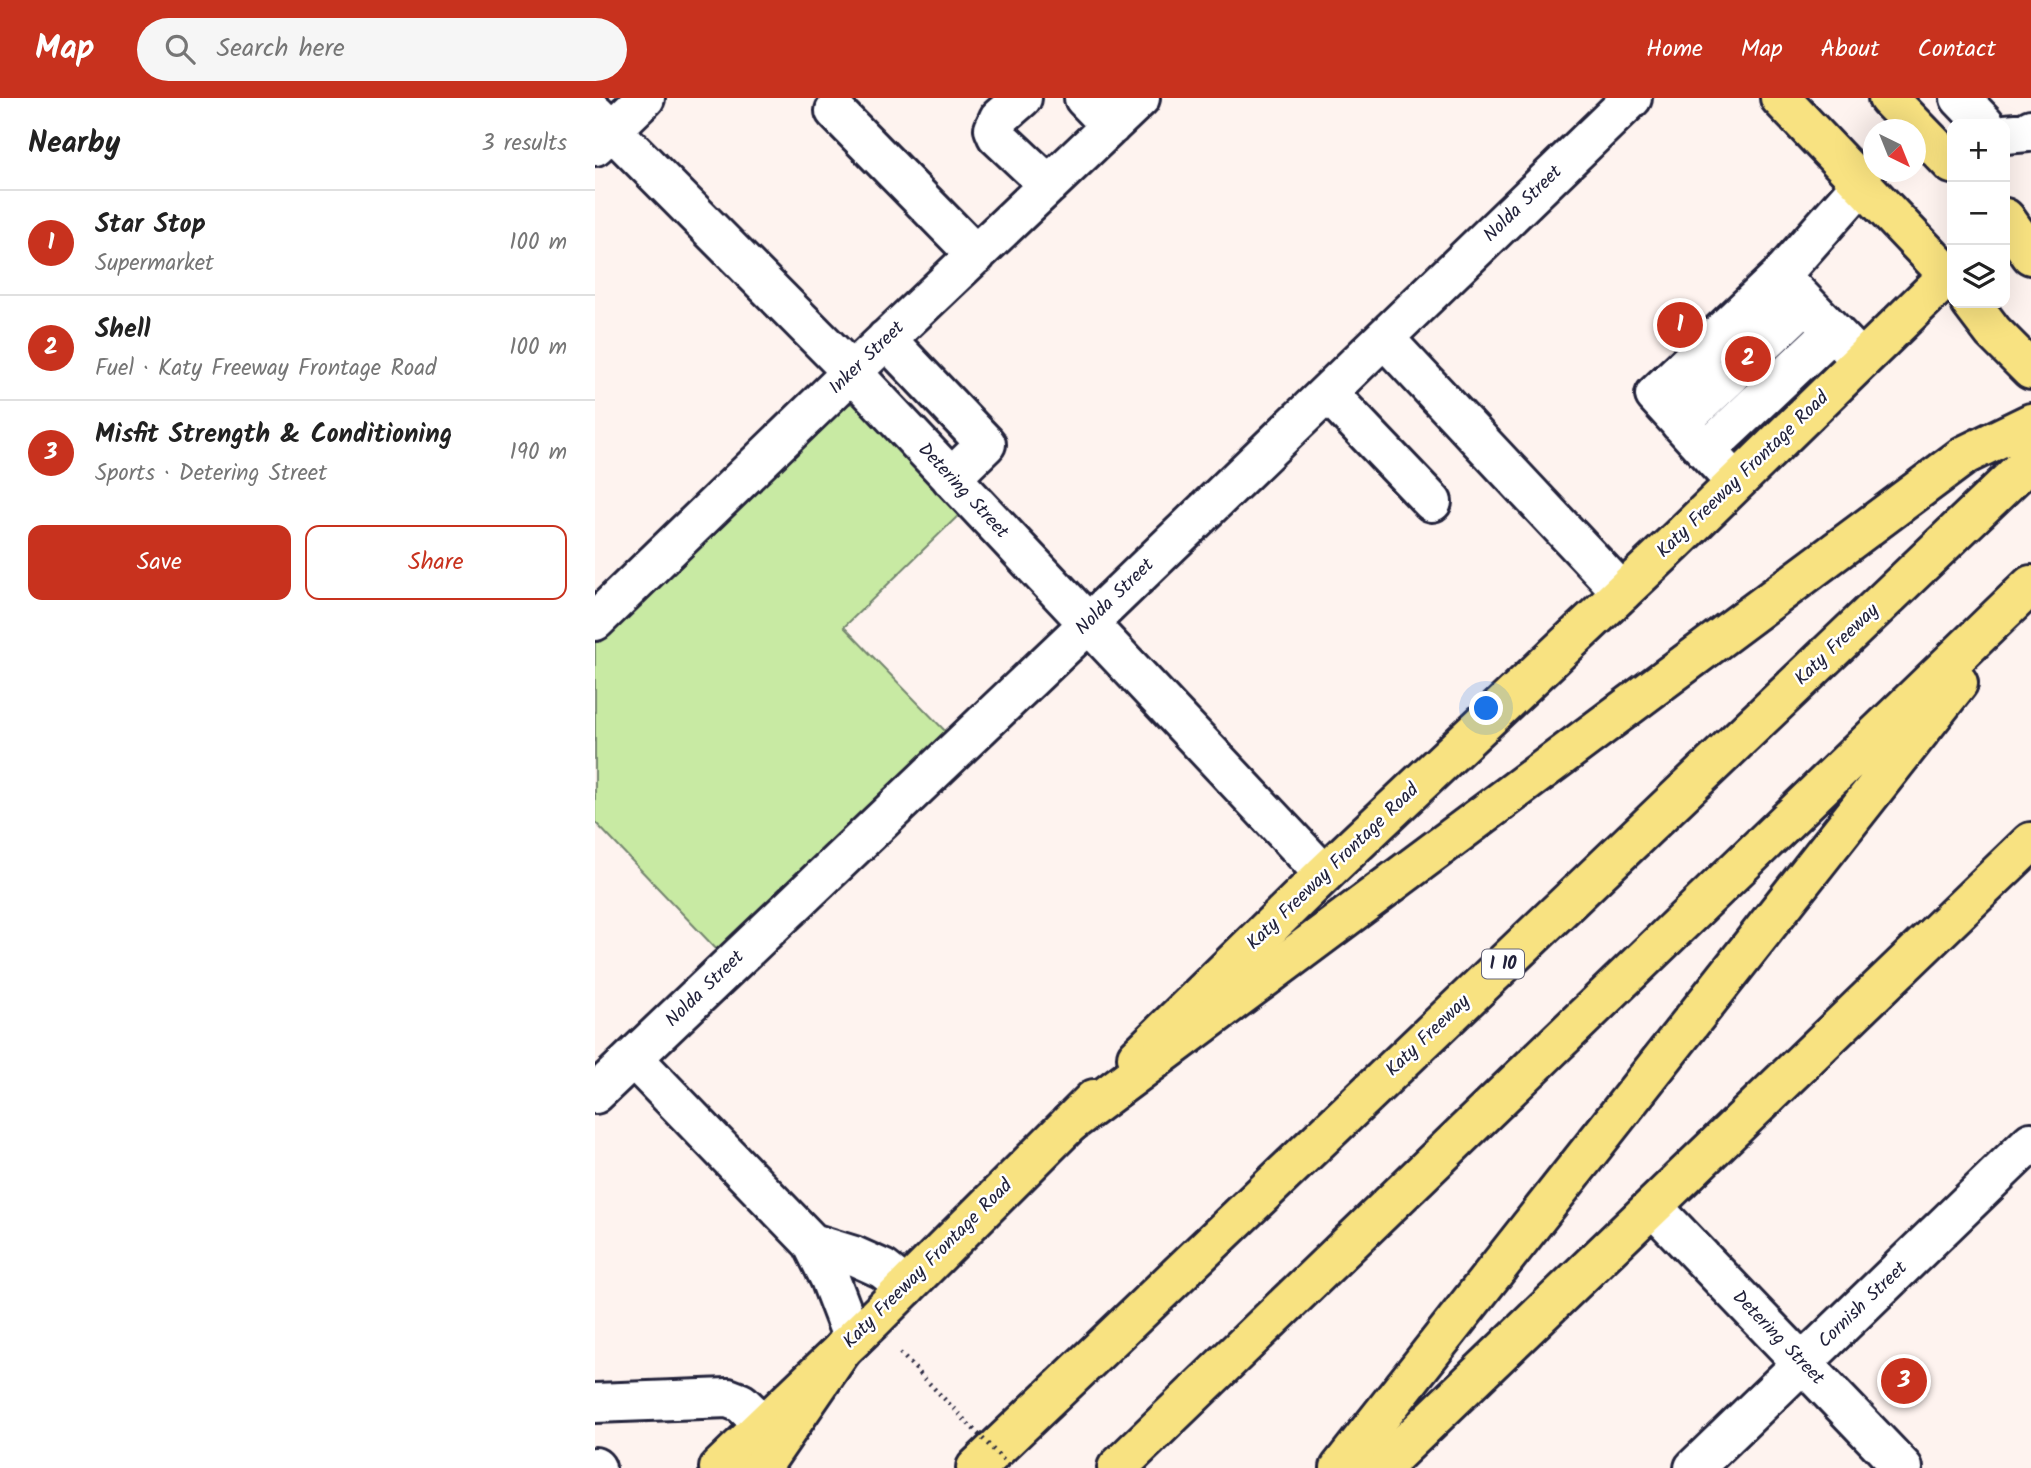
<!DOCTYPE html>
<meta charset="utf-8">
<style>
:root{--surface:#fff;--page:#f6f6f6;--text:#222;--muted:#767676;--line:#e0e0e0;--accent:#c8321e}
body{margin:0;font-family:Kalam,sans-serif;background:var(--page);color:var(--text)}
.controls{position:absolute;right:21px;top:21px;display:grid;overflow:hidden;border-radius:14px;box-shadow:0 7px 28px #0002}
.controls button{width:63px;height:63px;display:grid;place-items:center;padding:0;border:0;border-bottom:2px solid var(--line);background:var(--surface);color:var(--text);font:35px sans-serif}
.compass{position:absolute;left:1268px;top:21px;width:63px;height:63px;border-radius:50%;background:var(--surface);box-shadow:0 7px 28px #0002;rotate:137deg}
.you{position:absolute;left:892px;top:611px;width:24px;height:24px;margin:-18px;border:5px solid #fff;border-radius:50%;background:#1a73e8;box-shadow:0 0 0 10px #1a73e833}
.badge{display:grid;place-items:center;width:46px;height:46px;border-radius:50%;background:var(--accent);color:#fff;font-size:23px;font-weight:700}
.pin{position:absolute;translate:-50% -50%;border:4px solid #fff;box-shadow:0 2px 7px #0006}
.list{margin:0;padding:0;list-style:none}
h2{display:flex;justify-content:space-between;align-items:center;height:91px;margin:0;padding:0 28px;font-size:30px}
h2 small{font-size:23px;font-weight:400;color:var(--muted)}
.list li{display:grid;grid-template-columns:46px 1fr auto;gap:21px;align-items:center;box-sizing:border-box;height:105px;padding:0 28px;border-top:2px solid var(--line)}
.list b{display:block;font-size:26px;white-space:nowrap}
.list p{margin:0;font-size:23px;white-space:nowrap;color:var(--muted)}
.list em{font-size:23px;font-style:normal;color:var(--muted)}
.actions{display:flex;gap:14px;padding:21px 28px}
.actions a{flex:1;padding:16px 0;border:2px solid var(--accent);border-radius:14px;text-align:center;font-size:24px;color:var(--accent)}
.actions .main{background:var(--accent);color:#fff}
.icon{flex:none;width:38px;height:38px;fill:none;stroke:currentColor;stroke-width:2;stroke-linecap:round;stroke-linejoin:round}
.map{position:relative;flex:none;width:1436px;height:1370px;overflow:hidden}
header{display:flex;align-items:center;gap:42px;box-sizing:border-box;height:98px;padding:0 35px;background:var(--accent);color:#fff}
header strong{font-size:33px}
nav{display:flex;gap:38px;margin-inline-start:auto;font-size:24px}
.search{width:490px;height:63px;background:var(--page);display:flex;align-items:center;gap:18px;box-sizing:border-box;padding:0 24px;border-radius:38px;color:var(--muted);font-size:26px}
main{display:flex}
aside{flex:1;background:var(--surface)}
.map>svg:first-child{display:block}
</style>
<header>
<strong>Map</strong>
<div class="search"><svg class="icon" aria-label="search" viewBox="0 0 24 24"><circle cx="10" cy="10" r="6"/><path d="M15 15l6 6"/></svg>Search here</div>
<nav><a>Home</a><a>Map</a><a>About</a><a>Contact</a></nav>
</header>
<main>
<aside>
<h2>Nearby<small>3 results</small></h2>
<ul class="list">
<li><span class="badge">1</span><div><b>Star Stop</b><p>Supermarket</p></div><em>100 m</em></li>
<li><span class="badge">2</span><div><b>Shell</b><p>Fuel · Katy Freeway Frontage Road</p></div><em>100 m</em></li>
<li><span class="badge">3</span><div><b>Misfit Strength &amp; Conditioning</b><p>Sports · Detering Street</p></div><em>190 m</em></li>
</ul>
<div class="actions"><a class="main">Save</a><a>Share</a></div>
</aside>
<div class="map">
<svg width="1436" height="1370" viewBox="0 0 1436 1370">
<rect width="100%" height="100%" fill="#fef3ef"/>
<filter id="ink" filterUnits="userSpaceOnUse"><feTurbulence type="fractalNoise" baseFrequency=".0143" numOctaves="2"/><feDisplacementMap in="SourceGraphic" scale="14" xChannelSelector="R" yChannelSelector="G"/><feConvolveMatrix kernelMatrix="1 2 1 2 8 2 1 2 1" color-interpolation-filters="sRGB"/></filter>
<g filter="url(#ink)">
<!-- green -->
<path fill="#c8eaa3" stroke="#75866f" stroke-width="2" d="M253 305 265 308 367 414 249 529 357 640 125 855 0 724V545L245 307Z"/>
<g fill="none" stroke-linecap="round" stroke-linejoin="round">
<!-- minor casing -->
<g stroke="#22223b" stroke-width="44">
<path id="minor" d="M427 0 404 20 399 31 402 38 454 87
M489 0 516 28
M1365 0 1390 26
M240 13 381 157
M0 15 257 274 729 776
M1410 36 1433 34 1436 31
M0 48 50 0
M789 240 1027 494
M291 241 391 346 356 380
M1170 244 1211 205
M1266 262 1185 178 1267 85
M733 295 837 404
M1085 325 1136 277
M1111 353 1060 297 1185 178
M1129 372 1111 353 1238 233
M0 523 257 274 545 0
M38 960 217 1145 235 1181 258 1241
M0 996 493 526 1037 0
M1058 1109 1308 1370
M217 1145 259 1158 288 1171 311 1189
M0 1305 133 1300 146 1305 169 1327
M0 1369 1 1370
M1099 1370 1436 1044"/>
</g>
<!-- major casing -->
<g stroke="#22223b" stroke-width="44">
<path id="major" d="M1185 0 1357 181
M1293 0 1357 66
M1410 120 1436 157
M1376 205 1398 234 1436 272
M542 959 729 776 1078 446 1357 174
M124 1370 277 1223 499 1001
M786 1370 1436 744"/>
</g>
<!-- highway casing -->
<g stroke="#22223b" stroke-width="44">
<path id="highway" d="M475 1025 1370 357 1436 325
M166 1370 249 1249
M381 1370 1436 362
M522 1370 1436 487
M745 1370 1363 585"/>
</g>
<!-- minor -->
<use href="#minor" stroke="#fff" stroke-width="38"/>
<!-- major -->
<use href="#major" stroke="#f8e281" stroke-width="38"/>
<!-- highway -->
<use href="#highway" stroke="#f8e281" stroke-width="38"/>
<!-- path-bridge -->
<path stroke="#22223b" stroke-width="4.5" stroke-dasharray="2 5" stroke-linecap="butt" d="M305 1255 416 1370"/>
</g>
</g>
<g text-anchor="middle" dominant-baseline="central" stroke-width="5" stroke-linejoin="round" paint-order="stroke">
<!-- shield labels -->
<rect fill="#fff" stroke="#646476" stroke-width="2" x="887" y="851.5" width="42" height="29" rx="5"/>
<g font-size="18" font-weight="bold" fill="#22223b">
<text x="908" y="866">I 10</text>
</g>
<!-- street labels -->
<g font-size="19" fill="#22223b" stroke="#fff">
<text transform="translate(928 106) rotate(-44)">Nolda Street</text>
<text transform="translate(272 260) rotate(-44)">Inker Street</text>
<text transform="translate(1148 377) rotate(-44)">Katy Freeway Frontage Road</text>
<text transform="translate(368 393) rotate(47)">Detering Street</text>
<text transform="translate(520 499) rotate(-44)">Nolda Street</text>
<text transform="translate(1242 547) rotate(-44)">Katy Freeway</text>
<text transform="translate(738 769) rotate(-44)">Katy Freeway Frontage Road</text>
<text transform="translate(110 891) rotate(-44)">Nolda Street</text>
<text transform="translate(833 938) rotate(-44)">Katy Freeway</text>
<text transform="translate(333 1166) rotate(-45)">Katy Freeway Frontage Road</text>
<text transform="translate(1268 1207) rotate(-44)">Cornish Street</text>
<text transform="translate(1183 1240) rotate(46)">Detering Street</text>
</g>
</g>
</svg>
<div class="controls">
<button>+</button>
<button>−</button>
<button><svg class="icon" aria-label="layers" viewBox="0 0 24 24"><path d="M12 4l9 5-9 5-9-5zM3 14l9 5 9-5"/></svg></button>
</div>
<svg class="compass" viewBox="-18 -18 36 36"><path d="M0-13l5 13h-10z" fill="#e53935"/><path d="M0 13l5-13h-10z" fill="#767676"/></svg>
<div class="you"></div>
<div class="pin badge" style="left:1085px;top:227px">1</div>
<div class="pin badge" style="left:1153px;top:261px">2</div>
<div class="pin badge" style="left:1309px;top:1283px">3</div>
</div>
</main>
